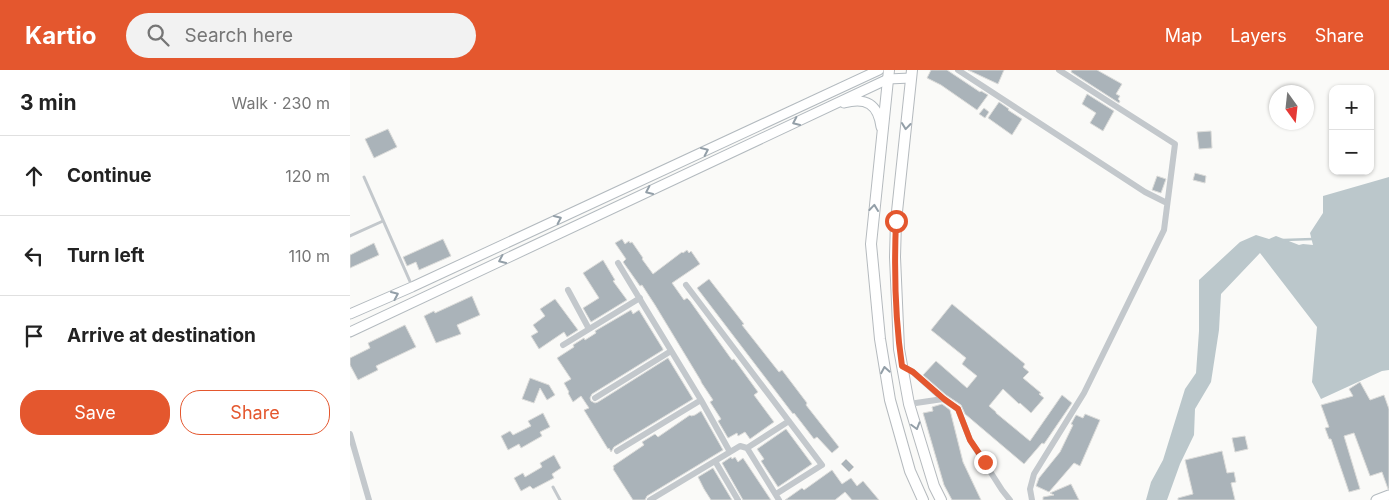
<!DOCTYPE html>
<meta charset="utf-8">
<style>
:root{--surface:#fff;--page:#f2f2f2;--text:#222;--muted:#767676;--line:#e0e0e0;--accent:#e4572e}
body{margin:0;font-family:Inter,sans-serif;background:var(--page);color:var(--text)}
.controls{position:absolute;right:15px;top:15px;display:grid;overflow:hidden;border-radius:10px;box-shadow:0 1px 4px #0004}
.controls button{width:45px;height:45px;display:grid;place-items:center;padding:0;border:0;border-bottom:1px solid var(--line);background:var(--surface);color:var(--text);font:25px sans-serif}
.compass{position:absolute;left:919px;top:15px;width:45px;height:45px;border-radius:50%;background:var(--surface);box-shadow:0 1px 4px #0004;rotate:165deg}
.stop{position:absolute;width:15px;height:15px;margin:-11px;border:4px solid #e4572e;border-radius:50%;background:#fff}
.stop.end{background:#e4572e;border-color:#fff;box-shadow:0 1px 5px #0008}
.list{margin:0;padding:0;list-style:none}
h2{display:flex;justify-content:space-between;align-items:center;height:65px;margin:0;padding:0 20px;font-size:21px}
h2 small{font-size:16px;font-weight:400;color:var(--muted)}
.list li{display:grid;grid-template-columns:32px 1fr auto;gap:15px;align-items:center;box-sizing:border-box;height:80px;padding:0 20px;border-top:1px solid var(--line)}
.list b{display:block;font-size:19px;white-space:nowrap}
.list em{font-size:16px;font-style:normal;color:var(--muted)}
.actions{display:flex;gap:10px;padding:15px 20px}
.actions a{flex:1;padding:11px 0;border:1px solid var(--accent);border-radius:20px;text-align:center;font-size:18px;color:var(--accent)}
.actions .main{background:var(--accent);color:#fff}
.icon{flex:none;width:28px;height:28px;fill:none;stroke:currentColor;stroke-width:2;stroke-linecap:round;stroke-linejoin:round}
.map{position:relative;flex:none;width:1039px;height:430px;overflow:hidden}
header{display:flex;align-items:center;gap:30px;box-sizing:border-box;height:70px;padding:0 25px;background:var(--accent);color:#fff}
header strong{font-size:24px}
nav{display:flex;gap:28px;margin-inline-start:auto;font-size:18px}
.search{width:350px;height:45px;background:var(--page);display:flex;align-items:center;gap:12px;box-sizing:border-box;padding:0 18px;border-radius:28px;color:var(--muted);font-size:19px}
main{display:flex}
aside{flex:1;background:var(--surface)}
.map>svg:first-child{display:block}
</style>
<header>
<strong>Kartio</strong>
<div class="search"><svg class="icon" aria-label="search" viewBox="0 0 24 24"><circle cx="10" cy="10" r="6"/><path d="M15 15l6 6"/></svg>Search here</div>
<nav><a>Map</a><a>Layers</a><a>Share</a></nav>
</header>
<main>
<aside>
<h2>3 min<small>Walk · 230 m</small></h2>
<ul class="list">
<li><svg class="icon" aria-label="ahead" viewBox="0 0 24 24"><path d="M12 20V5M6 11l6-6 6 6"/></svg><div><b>Continue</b></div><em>120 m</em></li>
<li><svg class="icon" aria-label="left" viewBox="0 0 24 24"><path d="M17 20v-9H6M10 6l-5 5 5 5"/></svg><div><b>Turn left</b></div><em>110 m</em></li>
<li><svg class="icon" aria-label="arrive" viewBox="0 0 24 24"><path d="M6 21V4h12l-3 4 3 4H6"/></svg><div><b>Arrive at destination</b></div></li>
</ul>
<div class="actions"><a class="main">Save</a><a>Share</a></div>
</aside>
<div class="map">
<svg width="1039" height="430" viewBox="0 0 1039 430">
<rect width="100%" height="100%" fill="#fafaf8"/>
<!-- water -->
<path fill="#bbc7cb" d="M1039 107V300L1032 301 971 329 962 312 967 257 910 183 871 224 869 260 861 312 845 339 844 365 830 394 817 430H796L801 412 813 390 835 319 846 303 849 261V210L890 172 906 165 919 169 926 166 949 175 953 174 963 175 960 163 973 143V126Z"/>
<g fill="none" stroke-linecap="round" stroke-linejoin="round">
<!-- stream -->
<path stroke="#bbc7cb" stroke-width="2.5" d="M933 170 963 169"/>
</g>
<!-- building -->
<path fill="#aab3b9" stroke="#dcdcda" d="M581 0H597L630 22 631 21 638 25 627 40 591 15 577 8Z
M618 0H654L648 14Z
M722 0H747L772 14 766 24 770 26 768 29 770 31 769 33 721 2Z
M737 24 764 41 753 61 740 53 746 43 732 34Z
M649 32 659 39 658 40 672 49 662 65 638 48Z
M634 38 639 42 635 48 629 44Z
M38 59 47 77 24 88 15 69Z
M861 61 862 78 849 79 847 62Z
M845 103 856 106 855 113 843 110Z
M807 106 816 109 811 123 802 120Z
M93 169 101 186 69 200 66 192 57 196 53 187Z
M272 169 275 174 279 171 280 173 282 172 293 188 292 189 303 204 332 182 333 183 337 180 339 183 341 181 350 194 322 213 334 230 337 228 340 231 382 290 384 289 408 322 404 325 424 352 400 369 395 362 388 366 387 363 378 368 368 351 371 349 360 332 363 330 351 312V311L305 235 292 215 290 216 273 192 276 189 265 173Z
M24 173 29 185 0 198V185Z
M253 190 265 210 263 211 277 230 241 252 233 238 249 228 233 203Z
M359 209 394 254 392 255 429 302 432 300 457 333 456 335 489 377 482 383 467 367 464 369 444 343 443 344 347 218Z
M122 226 130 245 107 255 111 264 86 273 74 246 84 241 85 243Z
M205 229 228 260 217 267 214 262 189 279 181 266 188 262 183 255 195 246 190 239Z
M602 234 675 294 673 297 679 302 673 308 691 323 689 324 694 328 681 343 670 333 669 334 653 319 639 336 646 342V343L680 371 712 325 722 333 694 374 692 373 674 394 615 344 611 335 596 325 573 305 586 291 617 318 627 306 612 294 616 288 581 260Z
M281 240 283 244 289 240 313 279V280L242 324 240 328 241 331 245 333 248 332 318 288 343 329 264 377 261 382 259 378 258 379 234 340 239 338 231 326 223 332 218 323 219 322 214 313 221 309 207 288 224 277 223 275 234 268 235 270 246 263 245 261Z
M55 255 66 277 26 296 28 300 8 310 0 295V288L20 278 18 273Z
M180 308 199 315 205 325 197 330 190 318 184 333 172 329Z
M1010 312 1020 330 1034 325 1039 339V419H1038L1032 402 1020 406 1004 363 994 366 1010 419 999 422 981 369H979L975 358 979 357 971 335 1003 326 999 319Z
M592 334 600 340 613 392 631 430H602L594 415 573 343 583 341 582 337Z
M351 341 373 380 297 426 295 430H283L263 399 264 398 263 396 294 375 292 372 305 364 308 367 340 345 341 346 345 345Z
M193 343 200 357 190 362 192 366 171 378 169 374 158 380 151 366 160 361 163 365 181 356 178 351Z
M735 344 750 350 730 396 724 393 699 422 686 416 689 408 710 382 723 355 721 354 726 345 733 348Z
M436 359 462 394 428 417 411 391 414 389 407 379Z
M895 366 898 379 885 382 882 368Z
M872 381 877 403 884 402 886 412 881 413 885 430H828V428L843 424 835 390Z
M204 385 211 398 202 404 204 408 183 419 180 416 171 421 164 408 173 403 175 407 192 397 190 393Z
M381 387 382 389 385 387 388 392 393 388 421 430H393L372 393Z
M496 389 504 397 499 402 491 394Z
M363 398 382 430H361L354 419 348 407Z
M482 400 492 414 501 408 507 416 513 411 529 430H502L495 422 485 430H435L452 418 454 420Z
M721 414 729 430H693V427L704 425 700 423Z"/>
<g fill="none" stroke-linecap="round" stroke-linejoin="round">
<!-- secondary casing -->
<g stroke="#b3babf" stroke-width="11">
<path id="secondary" d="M494 33C516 27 528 34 531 57
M0 244 62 217 529 0
M0 262 538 9 561 8
M1026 430 1039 425"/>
</g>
<!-- primary casing -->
<g stroke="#b5babe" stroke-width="12">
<path id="primary" d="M539 0 521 174 530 269 540 330 560 401 573 430
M562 0 546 151 545 187 549 279 559 334 584 416 591 430"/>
</g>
<!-- service -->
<path stroke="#c3c8cc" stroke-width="3" d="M14 107 62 216
M0 166 33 151
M203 417 210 430"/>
<!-- minor -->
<path stroke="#c3c8cc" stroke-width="6" d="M608 0 795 122 817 133
M268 193 351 330 380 382
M336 215 472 395 426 424
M218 220 239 259
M213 275 290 228
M551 296 563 302 593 329 608 339 620 370 652 420 660 430
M245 328 321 281
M559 334 593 329
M0 364 19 430
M397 378 439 351
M267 381 351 330
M365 391 388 430
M300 430 390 376 397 378 429 430
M682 430 680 419 684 404 734 323 814 160 825 74 709 0"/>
<!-- secondary -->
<use href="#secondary" stroke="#fff" stroke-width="9"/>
<!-- primary -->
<use href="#primary" stroke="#fff" stroke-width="10"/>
</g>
<!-- one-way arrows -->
<defs><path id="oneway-chevron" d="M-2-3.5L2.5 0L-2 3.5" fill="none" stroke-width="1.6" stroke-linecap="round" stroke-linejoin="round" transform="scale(1.25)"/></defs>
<g stroke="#939fa8">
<use href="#oneway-chevron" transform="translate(446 52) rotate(155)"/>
<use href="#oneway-chevron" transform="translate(556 56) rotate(96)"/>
<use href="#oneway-chevron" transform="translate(355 81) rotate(-25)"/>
<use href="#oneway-chevron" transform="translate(299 121) rotate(155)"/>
<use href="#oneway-chevron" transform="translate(524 138) rotate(-84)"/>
<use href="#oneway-chevron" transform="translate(208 149) rotate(-25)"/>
<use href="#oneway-chevron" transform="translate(152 190) rotate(155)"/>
<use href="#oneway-chevron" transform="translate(45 225) rotate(-24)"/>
<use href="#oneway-chevron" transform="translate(535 300) rotate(-100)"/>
<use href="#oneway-chevron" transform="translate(566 356) rotate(74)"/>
</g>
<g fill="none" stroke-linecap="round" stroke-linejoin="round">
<!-- route -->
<path stroke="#e4572e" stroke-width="6" d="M546 151C544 200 545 249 552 296L563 302 594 329 608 339 620 370 635 392"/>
</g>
</svg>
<div class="controls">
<button>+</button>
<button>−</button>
</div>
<svg class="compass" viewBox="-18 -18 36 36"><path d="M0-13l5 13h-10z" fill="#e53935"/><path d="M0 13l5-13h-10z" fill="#767676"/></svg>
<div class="stop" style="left:546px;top:151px"></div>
<div class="stop end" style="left:635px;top:392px"></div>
</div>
</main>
